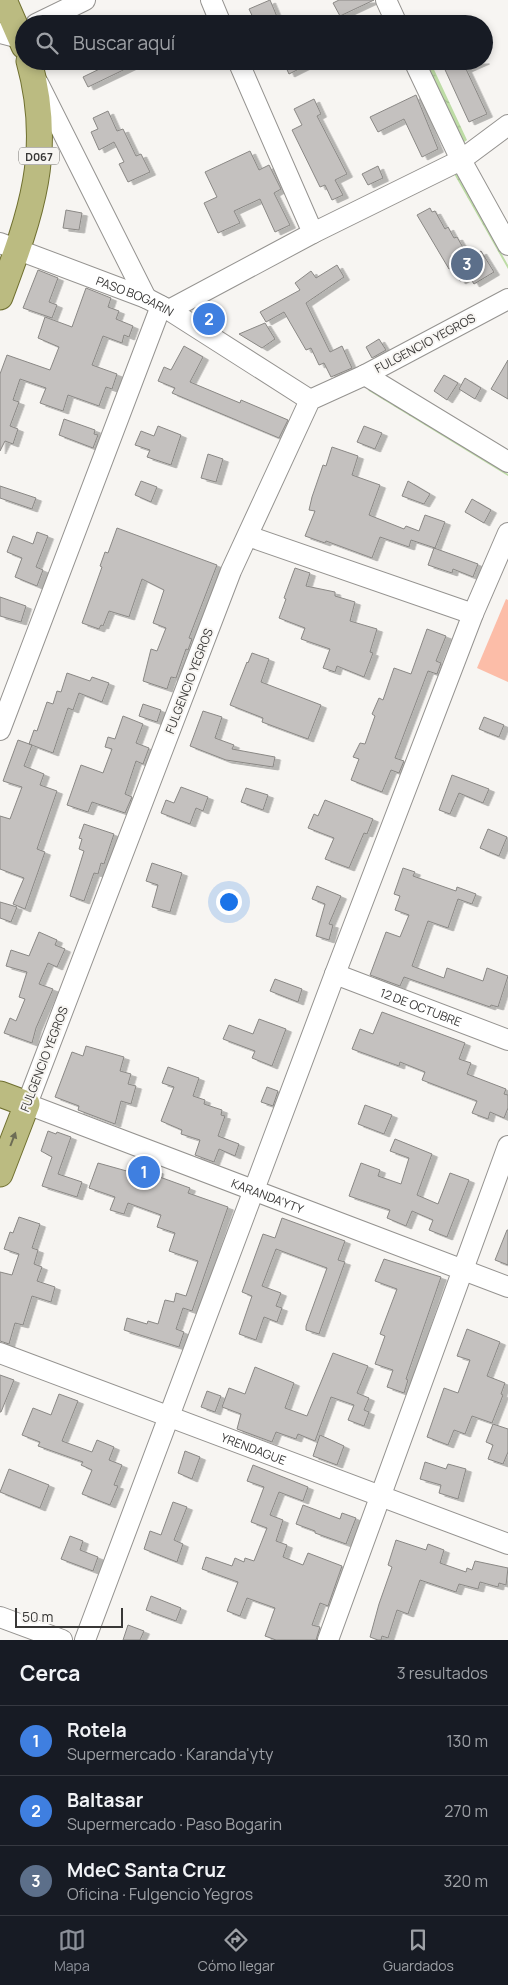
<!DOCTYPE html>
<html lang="es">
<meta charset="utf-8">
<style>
:root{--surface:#171b24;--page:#242831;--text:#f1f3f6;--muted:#9ea1a6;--line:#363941;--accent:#8c9099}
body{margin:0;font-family:Manrope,sans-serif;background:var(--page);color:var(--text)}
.scale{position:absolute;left:15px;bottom:12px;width:108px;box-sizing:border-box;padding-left:5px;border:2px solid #393837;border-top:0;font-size:14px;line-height:18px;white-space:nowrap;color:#393837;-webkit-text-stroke:4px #f7f5f2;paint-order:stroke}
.you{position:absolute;left:228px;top:901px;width:18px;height:18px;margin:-12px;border:4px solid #fff;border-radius:50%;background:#1a73e8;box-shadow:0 0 0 8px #1a73e833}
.badge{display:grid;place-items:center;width:32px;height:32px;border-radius:50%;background:var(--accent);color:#fff;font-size:16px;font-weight:700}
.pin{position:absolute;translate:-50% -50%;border:2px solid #fff;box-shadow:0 1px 5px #0006}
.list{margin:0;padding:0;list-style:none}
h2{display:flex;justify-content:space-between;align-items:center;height:65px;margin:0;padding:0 20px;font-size:21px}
h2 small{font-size:16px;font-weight:400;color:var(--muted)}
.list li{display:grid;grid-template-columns:32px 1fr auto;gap:15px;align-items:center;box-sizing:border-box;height:70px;padding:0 20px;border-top:1px solid var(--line)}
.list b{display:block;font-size:19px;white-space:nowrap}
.list p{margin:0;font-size:16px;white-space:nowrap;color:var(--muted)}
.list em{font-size:16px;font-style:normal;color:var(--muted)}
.icon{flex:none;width:28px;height:28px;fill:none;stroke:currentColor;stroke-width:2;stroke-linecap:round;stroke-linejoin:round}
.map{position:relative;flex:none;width:508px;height:1640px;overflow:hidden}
.search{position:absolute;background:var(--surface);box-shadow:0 2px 8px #0003;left:15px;right:15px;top:15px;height:55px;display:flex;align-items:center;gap:12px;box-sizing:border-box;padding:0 18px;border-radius:28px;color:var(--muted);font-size:19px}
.sheet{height:275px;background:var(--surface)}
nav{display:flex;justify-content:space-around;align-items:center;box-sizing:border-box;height:70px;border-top:1px solid var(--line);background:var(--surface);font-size:14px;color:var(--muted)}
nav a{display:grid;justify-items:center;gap:2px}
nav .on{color:var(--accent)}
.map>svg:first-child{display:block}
</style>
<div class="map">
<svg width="508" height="1640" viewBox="0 0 508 1640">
<defs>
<pattern id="water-ripples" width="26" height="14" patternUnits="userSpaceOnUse" patternTransform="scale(1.25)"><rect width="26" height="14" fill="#bddca5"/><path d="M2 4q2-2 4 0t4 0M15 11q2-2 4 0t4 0" fill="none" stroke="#a3be8f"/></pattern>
<filter id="shadow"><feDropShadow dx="5.5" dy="3" stdDeviation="0" flood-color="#0004"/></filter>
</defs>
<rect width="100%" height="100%" fill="#f7f5f2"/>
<!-- grass -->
<path fill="#fcbda8" d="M506 599 508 600V682L477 668Z"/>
<!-- water -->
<path fill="url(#water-ripples)" d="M425 61H430L467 140 463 143Z
M456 168 455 171 508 265V269L453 172 194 307 193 306Z
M363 382 370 390 508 474V476L369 391Z"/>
<!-- building -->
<path fill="#c4c1bf" stroke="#8a8885" filter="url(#shadow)" d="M270 0 278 19 267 24H256L249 9Z
M339 0H374L340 16 333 3Z
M116 61H142L88 87 83 77Z
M283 61H315L289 74Z
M441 61H484L466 69 487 114 469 122Z
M416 95 438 149 422 157 404 119 378 132 370 117Z
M314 99 321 114 317 116 347 174 335 180 343 195 332 200 325 185 320 187 292 130 302 125 294 109Z
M108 111 117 131 123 129 136 156 141 154 150 172 128 182 119 164 124 162 114 142 99 150 91 132 98 129 93 118Z
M250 151 259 170 269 165 281 189 274 193 290 225 275 232 260 199 234 211 240 223 218 233 204 203 217 197 205 172Z
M378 166 383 178 368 185 362 174Z
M430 208 432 212 435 211 445 229 448 227 454 238 457 237 469 258 481 251 494 272 474 284 469 276 460 281 452 267 449 269 417 215Z
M66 210 82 213 79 230 63 228Z
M337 265 344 277 306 303 330 352 342 346 352 368 331 377 324 363 319 365 311 348 306 350 284 312 266 322 260 312 300 290 295 283 311 271 316 278Z
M38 270 58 278 49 302 57 305 52 318 23 308Z
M86 288 111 298 108 307 119 311 116 319 133 326 129 337 124 335 122 343 103 336 92 365 117 374 112 389 106 387 99 406 68 395 63 411 40 403 46 388 20 379 13 400 19 402 10 426 18 429 13 444 5 441 0 451V374L7 355 50 370 59 347 38 338 45 317 72 327Z
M265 323 275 339 262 348 239 334Z
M379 339 386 350 372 358 366 347Z
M184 346 203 357 190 382 240 403 241 400 288 420 279 438 172 393 175 388 158 381 164 367 171 370Z
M508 360V399L491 389Z
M444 375 458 383 447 400 434 391Z
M465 378 481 388 475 399 459 389Z
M64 419 95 430 94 434 98 435 93 448 59 435Z
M158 426 181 435 171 465 147 457 150 450 135 445 141 431 154 436Z
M364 426 382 433 375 449 357 442Z
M332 447 358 456 352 475 380 485 369 515 404 529 406 526 419 531 425 515 445 522 435 548 411 540 409 547 380 537 372 558 326 541 325 543 305 536 315 511 309 510 312 497 323 465 326 466Z
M208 454 223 459 216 482 201 478Z
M141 481 157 487 151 502 135 495Z
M408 481 430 494 424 504 402 496Z
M0 486 36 498 32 509 0 498Z
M472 499 491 510 484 523 465 512Z
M117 528 217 565 189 638 192 639 188 650 186 649 176 678 171 677 167 689 143 681 151 649 157 651 166 628 153 623 164 590 142 579 129 617 109 611 103 626 101 625 99 629 82 623 102 567 100 566 105 552 108 553Z
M37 532 48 536 36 567 43 570 37 586 15 577 22 558 7 552 13 536 33 544Z
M434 548 478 564 473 577 453 569 452 573 428 565Z
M295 568 310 573 306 586 335 592V596L355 602 350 621 377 629 370 652 373 653 364 677 337 666 335 672 323 668 330 649 301 639 305 628 279 618 286 599 284 598Z
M0 597 26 606 21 622 0 616Z
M427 629 446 636 436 661 441 663 437 674 428 671 395 758 404 761 399 773 391 770 382 792 351 780 359 759 353 757 360 743 365 744 375 716 372 714 379 698 383 700 394 668 411 674Z
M252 653 269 659 261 682 321 705 308 739 262 722 263 718 230 705 247 662 248 663Z
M67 673 90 681 92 677 109 683 102 702 79 693 73 710 68 708 53 753 29 744 34 730 37 731 47 702 53 704 57 691 61 692Z
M143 704 161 710 157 722 139 716Z
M203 711 222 717 215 738 234 745 232 749 275 757 273 767 226 760 190 746Z
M123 716 143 724 136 743 149 748 143 764 136 761 125 794 132 797 125 813 92 802 88 812 67 805 81 765 103 773 112 749 105 747 108 737 115 739Z
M484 717 504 725 499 737 479 729Z
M18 740 32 745 24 766 44 774 40 785 57 791 37 849 45 852 25 909 13 904 24 878 0 869V816L10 819 22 787 3 781Z
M452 775 489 789 483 803 459 793 450 814 439 810Z
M181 787 208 797 203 811 196 808 190 824 161 813 166 800 174 803Z
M246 788 268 795 263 810 241 802Z
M325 800 373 819 367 834 364 833 349 868 325 859 334 838 308 828 314 814 318 816Z
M84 824 114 834 104 864 101 863 98 874 94 873 84 901 70 896 84 851 79 849 82 839 79 838Z
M488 829 507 837 499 856 480 848Z
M152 863 182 873 170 912 152 907 158 885 146 881Z
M403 868 415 872 413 876 456 891 457 887 476 894 472 904 458 899 448 928 428 921 412 966 444 978 447 968 483 981 487 968 508 976 498 1007 491 1005 490 1007 404 977 400 986 370 975 386 932 400 937 409 915 395 910 400 896 394 894Z
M317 886 341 896 329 924 333 925 329 940 316 936 325 904 312 899Z
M0 902 17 907 11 922 0 918Z
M39 932 57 940 55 945 65 949 57 967 48 963 39 984 53 989 36 1028 32 1043 4 1033 10 1018 16 1021 25 999 19 997 27 972 6 966 11 950 29 956Z
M275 979 302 989 298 1002 270 991Z
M382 1012 465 1043 459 1059 471 1063 467 1074 506 1089 504 1094 508 1095V1108L504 1118 490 1112 488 1119 472 1113 477 1101 422 1080 425 1072 400 1062 399 1066 352 1049 360 1029 373 1034Z
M259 1019 286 1029 272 1066 252 1058 255 1051 223 1039 229 1025 253 1034Z
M86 1046 124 1057 120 1071 131 1074 128 1084 136 1086 131 1104 121 1101 115 1124 78 1110 79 1106 55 1097 72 1052 83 1056Z
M168 1067 199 1078 193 1096 205 1100 204 1104 222 1110 221 1115 225 1116 218 1136 239 1144 235 1156 219 1149 214 1162 195 1155 200 1140 181 1134 182 1130 161 1121 174 1087 162 1083Z
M267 1087 278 1091 273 1106 261 1102Z
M365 1105 392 1115 384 1134 358 1124Z
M48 1131 56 1134 57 1132 71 1137 58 1174 82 1182 77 1197 42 1186 52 1157 41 1151Z
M395 1139 432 1154 417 1195 438 1204 450 1173 469 1180 447 1237 429 1230 433 1220 412 1211 406 1226 387 1218 390 1210 349 1196 361 1163 380 1170 378 1176 401 1184 409 1158 390 1151Z
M98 1163 141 1175 144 1166 158 1171 157 1176 190 1188 188 1193 228 1207 192 1311 183 1308 176 1329 184 1332 179 1347 124 1330 127 1318 147 1324 148 1321 158 1324 165 1300 174 1302 176 1293 186 1296 198 1261 169 1251 175 1233 157 1227 161 1215 128 1203 124 1214 110 1210 115 1197 89 1188Z
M19 1217 40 1224 32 1248 38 1250 34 1264 42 1267 37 1281 55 1287 51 1302 32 1296 23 1325 15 1323 9 1344 0 1341V1272L12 1275 19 1254 4 1249 10 1232 13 1233Z
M282 1218 345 1241 338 1260 345 1262 319 1334 306 1330V1326L327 1268 276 1249 262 1286 281 1293 276 1306 282 1308 277 1322 264 1317 256 1340 239 1334 252 1296 242 1292 263 1234 275 1238Z
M507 1230H508V1265L495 1260Z
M384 1259 441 1277 406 1379 408 1380 404 1393 387 1387 393 1370 375 1364 385 1336 380 1334 397 1289 375 1281Z
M467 1329 500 1342 487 1376 505 1383 501 1394 503 1395 492 1423 472 1416 465 1434 454 1430 448 1445 427 1437 444 1388 458 1393 470 1360 457 1356Z
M333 1353 368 1366 357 1393 369 1398 364 1410 369 1412 364 1426 348 1420 354 1405 331 1397 315 1441 298 1434 296 1439 276 1432 272 1442 237 1429 241 1414 222 1407 229 1388 245 1394 255 1367 294 1383 285 1408 307 1416Z
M0 1375 14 1380 1 1412H0Z
M207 1391 221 1396 215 1412 201 1407Z
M59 1394 78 1401 62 1441 92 1452 97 1440 114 1447 109 1460 122 1465 114 1485 118 1486 110 1505 82 1494 92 1470 81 1465 83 1462 38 1446 40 1442 22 1435 33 1408 51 1415Z
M493 1424 508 1429V1452L503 1464 488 1459 493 1445 486 1442Z
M320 1435 344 1446 337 1465 313 1456Z
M185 1451 200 1457 192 1479 178 1473Z
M425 1462 446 1469 448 1464 466 1469 458 1499 439 1493 441 1485 420 1479Z
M253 1465 308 1487 303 1501 279 1492 270 1515 283 1520 276 1541 287 1545 283 1557 303 1565 308 1553 342 1566 328 1606 320 1603 312 1625 320 1627 316 1640H276L265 1636 275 1608 247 1598 240 1616 227 1611 238 1582 202 1569 206 1557 232 1566 235 1558 244 1562 245 1558 254 1561 267 1528 251 1522 264 1487 247 1481Z
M9 1469 49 1485 40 1508 0 1492Z
M173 1502 187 1507 174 1540 183 1544 177 1562 144 1549 150 1531 161 1535Z
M303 1505 340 1519 342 1513 356 1518 346 1544 315 1533V1531L296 1524Z
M70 1536 83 1541 80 1550 98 1557 93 1571 61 1559Z
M396 1540 426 1550 428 1544 444 1550 440 1563 466 1572 467 1568 472 1570 475 1561 508 1568 506 1585 499 1583 498 1587 480 1582 478 1589 459 1584 456 1592 420 1580 408 1614 397 1610 388 1638 382 1636 381 1640H378L370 1637 379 1604 392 1567 388 1565Z
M151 1596 181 1608 176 1621 146 1610Z
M128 1625 144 1631 140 1640H123Z"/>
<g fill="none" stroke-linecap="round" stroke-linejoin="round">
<!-- minor casing -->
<g stroke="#959390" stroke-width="22">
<g id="minor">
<path d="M211 0 221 24"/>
<path d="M386 0 397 24"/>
<path d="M36 24 85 0"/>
<path d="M0 33 20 38"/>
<path d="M238 61 313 233"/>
<path d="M414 61 461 160 508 245"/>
<path d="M38 83 146 298"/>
<path id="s1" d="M0 243 146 298 169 310 310 400"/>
<path id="s2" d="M508 299 365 375 310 400 231 571 27 1104 508 1287"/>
<path d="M169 310 313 233 461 160 508 125"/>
<path d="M365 375 508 462"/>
<path d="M248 536 473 614"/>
<path d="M0 730 161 306"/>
<path id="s3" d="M335 974 508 1040"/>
<path id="s4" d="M0 1353 508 1544"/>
<path d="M0 1617 62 1640"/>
<path d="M85 1640 335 974 473 614 508 533"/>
<path d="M328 1640 508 1146"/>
</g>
</g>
<!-- major casing -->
<g stroke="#707030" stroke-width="27">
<path id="major" d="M4 0 24 46
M0 297C31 214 54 151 29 61
M0 1094 27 1104 0 1174"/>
</g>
<!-- minor -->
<use href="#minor" stroke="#fff" stroke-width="20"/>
<!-- major -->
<use href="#major" stroke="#bbbb81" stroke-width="25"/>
</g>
<!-- one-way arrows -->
<defs><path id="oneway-solid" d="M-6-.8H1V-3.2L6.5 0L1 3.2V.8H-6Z" transform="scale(1.25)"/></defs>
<use fill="#6d6c55" href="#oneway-solid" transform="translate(13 1139) rotate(-69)"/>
<g text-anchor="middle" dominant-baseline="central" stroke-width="4" stroke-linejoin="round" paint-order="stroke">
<!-- shield labels -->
<rect fill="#f7f5f2" stroke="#72716f" stroke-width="1" x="19" y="147.5" width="40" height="17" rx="4"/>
<g font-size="11" font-weight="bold" fill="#393837">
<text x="39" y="156">D067</text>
</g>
<!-- street labels -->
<g font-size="12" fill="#393837" stroke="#f7f5f2">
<text stroke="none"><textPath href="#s1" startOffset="145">PASO BOGARIN</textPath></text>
<text transform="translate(425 343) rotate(-28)">FULGENCIO YEGROS</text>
<text transform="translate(189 681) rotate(-69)">FULGENCIO YEGROS</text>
<text stroke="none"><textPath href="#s3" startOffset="92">12 DE OCTUBRE</textPath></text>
<text transform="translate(44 1059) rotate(-69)">FULGENCIO YEGROS</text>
<text stroke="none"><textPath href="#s2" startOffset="1239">KARANDA'YTY</textPath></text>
<text stroke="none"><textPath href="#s4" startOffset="271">YRENDAGUE</textPath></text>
</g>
</g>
</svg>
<div class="scale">50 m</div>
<div class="you"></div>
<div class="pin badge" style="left:144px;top:1172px;background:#3f7fe0">1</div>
<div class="pin badge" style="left:209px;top:319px;background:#3f7fe0">2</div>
<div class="pin badge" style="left:467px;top:264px;background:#5c6f8a">3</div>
<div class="search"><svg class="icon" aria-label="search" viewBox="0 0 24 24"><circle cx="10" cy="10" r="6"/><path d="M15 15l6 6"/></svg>Buscar aquí</div>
</div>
<section class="sheet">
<h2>Cerca<small>3 resultados</small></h2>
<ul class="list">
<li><span class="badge" style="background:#3f7fe0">1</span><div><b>Rotela</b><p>Supermercado · Karanda'yty</p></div><em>130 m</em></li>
<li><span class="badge" style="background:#3f7fe0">2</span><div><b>Baltasar</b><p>Supermercado · Paso Bogarin</p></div><em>270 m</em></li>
<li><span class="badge" style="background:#5c6f8a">3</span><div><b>MdeC Santa Cruz</b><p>Oficina · Fulgencio Yegros</p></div><em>320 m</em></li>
</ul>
</section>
<nav>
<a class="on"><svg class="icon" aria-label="map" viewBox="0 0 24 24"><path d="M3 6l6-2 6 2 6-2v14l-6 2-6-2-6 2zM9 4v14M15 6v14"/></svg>Mapa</a>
<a><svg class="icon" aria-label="directions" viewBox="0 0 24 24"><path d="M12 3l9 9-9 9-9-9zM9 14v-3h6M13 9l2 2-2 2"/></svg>Cómo llegar</a>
<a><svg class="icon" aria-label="saved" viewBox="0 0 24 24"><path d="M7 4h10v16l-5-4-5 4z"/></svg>Guardados</a>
</nav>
